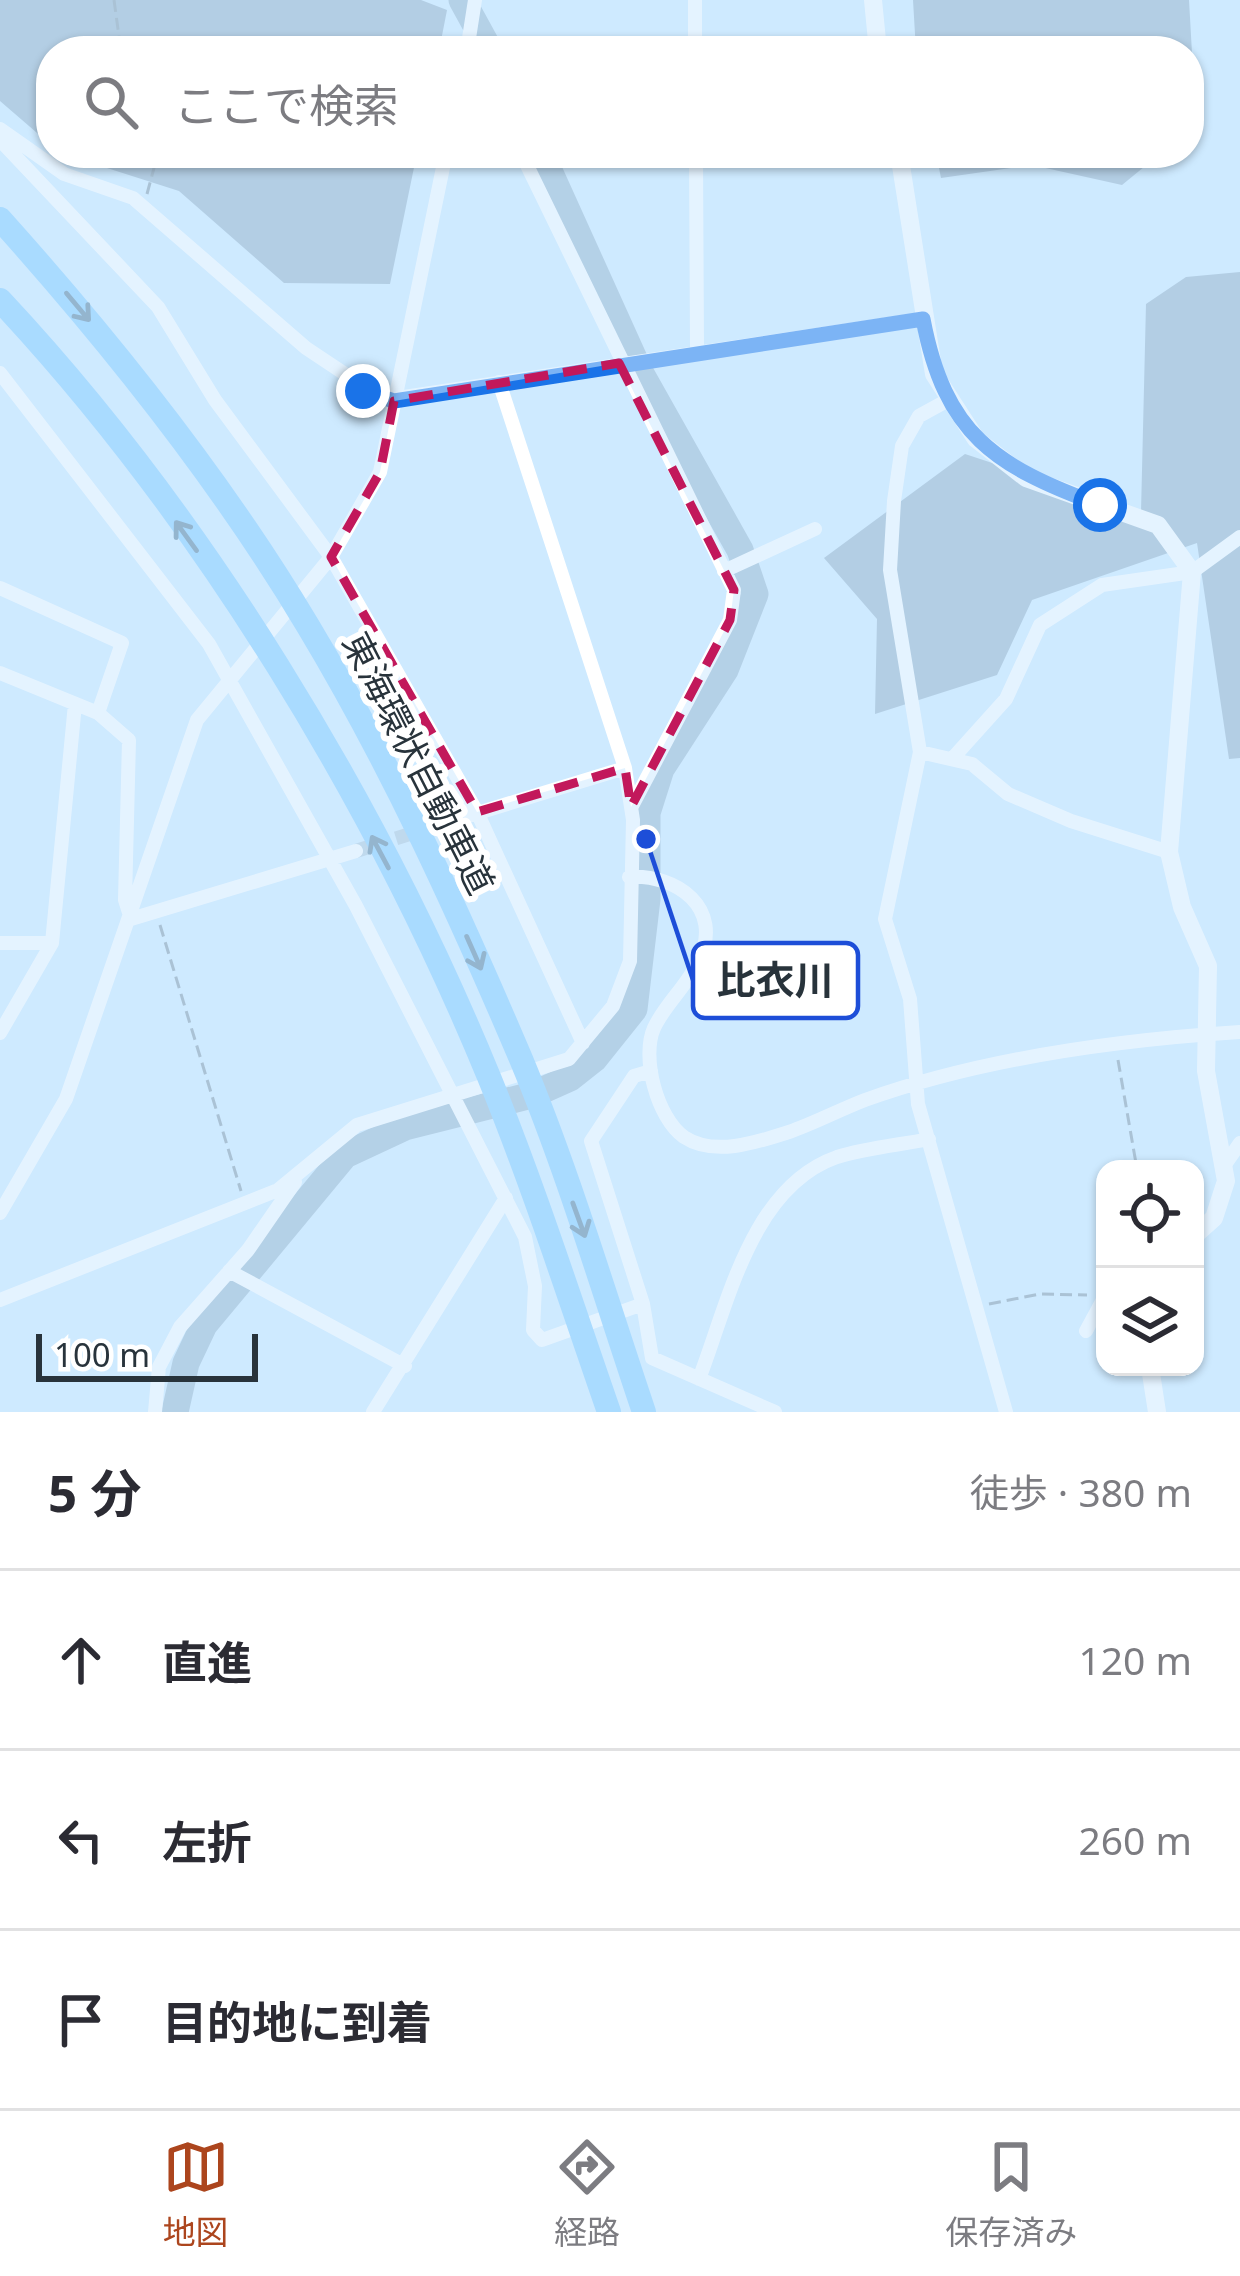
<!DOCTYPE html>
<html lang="ja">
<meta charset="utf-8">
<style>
:root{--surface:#fff;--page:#f2f2f3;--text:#2b2b33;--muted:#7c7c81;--line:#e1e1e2;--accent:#ac451d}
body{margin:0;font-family:"Noto Sans","Noto Sans JP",sans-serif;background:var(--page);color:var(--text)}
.controls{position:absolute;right:36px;bottom:36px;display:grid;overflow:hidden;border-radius:24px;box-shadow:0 3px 9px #0004}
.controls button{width:108px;height:108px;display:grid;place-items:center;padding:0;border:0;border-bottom:3px solid var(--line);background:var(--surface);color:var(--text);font:60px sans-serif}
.scale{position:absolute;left:36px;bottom:30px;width:222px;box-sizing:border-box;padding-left:12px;border:6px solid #28333b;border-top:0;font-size:33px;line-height:42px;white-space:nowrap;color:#28333b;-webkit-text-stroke:9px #fff;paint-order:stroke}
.stop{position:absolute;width:36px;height:36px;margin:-27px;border:9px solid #1a73e8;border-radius:50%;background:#fff}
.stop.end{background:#1a73e8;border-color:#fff;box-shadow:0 3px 12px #0008}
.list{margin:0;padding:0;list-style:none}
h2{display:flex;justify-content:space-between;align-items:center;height:156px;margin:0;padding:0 48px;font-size:51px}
h2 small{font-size:39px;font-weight:400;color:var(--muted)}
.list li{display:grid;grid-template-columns:78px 1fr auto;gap:36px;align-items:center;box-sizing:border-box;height:180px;padding:0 48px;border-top:3px solid var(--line)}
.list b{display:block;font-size:45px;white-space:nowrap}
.list em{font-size:39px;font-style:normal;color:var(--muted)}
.icon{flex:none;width:66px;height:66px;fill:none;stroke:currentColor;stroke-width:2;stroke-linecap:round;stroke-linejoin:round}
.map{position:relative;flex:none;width:1240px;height:1412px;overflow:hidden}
.search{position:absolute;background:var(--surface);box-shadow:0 3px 9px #0004;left:36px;right:36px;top:36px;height:132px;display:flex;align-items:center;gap:30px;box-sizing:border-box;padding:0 42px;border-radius:48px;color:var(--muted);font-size:45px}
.sheet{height:696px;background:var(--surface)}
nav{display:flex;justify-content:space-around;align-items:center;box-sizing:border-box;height:168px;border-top:3px solid var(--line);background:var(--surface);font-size:33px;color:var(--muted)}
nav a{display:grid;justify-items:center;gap:6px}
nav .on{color:var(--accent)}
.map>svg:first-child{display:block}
</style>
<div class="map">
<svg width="1240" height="1412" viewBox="0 0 1240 1412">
<rect width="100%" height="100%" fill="#ceeaff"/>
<!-- forest -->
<path fill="#92aec4" d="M0 0H421L447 10 439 51H51V145L0 101Z
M913 0H1189L1196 124 1189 130V51H916Z
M60 153H417L390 284 284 283 179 191Z
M936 153H1161L1122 185 1032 165 941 178Z
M1240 272V758L1229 759 1197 543 1032 600 997 675 875 714 877 619 824 558 965 454 1141 512 1146 304 1186 277Z"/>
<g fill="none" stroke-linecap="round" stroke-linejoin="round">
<!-- river -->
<path stroke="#96b3c9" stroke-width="27" d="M462 0 490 51
M175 1412 186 1363 204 1325 345 1155 405 1127 532 1095 570 1078 594 1059 634 1009 647 899V813L661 769 725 670 755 594 740 550 640 372 541 153"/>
<!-- street-tunnel -->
<path stroke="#adc5d8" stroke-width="14" stroke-dasharray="14 7" stroke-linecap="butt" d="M356 851 445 823"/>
<!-- path -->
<path stroke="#7f93a2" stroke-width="3" stroke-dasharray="12 6" stroke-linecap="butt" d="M114 0 121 51
M147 194 158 153
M160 925 241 1191
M1118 1060 1137 1169
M1102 1284 1105 1262
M989 1304 1040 1294 1087 1295"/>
<!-- street -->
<path stroke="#fff" stroke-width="14" d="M695 0V51
M467 51 475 0
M0 129 64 174 133 198 306 348 384 400 923 319
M0 140 158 307 215 400 331 557 477 812 583 1043
M521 153 734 590 730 620 632 806
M696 153 697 350
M0 373 209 644 356 906 525 1237 535 1286 533 1330 542 1340 643 1304
M950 399 919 416 902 446 894 501 890 570 920 752 885 919 910 999 918 1104 1006 1412
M724 571 815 529
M0 588 122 643 98 713
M0 673 98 713 129 740 125 900 131 919
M920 752 972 764 1008 794 1071 821 1169 852
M952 759 1006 699 1040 625 1102 585 1192 572 1240 537
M445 823 625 768
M629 877C677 874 724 908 699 960 688 985 665 1004 654 1028 641 1057 657 1118 684 1137 714 1157 758 1142 789 1132 815 1123 839 1110 865 1100 982 1058 1117 1040 1240 1032
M131 919 356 851
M0 943H52
M0 1033 52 943 75 704
M651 1071 634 1076 591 1141 643 1304 652 1358 775 1412
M1224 1166 1240 1143
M0 1213 66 1099 197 720 331 557 380 472 446 153
M229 1271 405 1366
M0 1300 278 1190 357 1125 569 1059 613 1006 630 961 633 820 625 768 499 382
M1086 1331 1105 1296
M699 1379C728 1304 751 1187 837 1157 866 1148 899 1145 929 1139
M155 1412 159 1367 180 1327 248 1250 295 1182
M373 1412 506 1198"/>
<!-- secondary -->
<path stroke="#fff" stroke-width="18" d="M873 0 878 51
M899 153 934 374 976 439 1026 478 1158 525 1192 572 1169 852 1182 907 1208 966 1206 1071 1226 1181 1214 1218 1195 1235
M1150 1367 1157 1412"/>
<!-- highway -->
<path stroke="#7dc9ff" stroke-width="24" d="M0 219C113 345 221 480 308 626 391 764 458 911 521 1059 569 1174 604 1294 644 1412
M0 300C203 517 376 802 489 1077 534 1187 570 1300 609 1412"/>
</g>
<!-- one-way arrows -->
<defs><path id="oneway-shaft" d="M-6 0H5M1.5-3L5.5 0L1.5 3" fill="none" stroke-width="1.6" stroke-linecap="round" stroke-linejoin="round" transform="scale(3)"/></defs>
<g stroke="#4e7693">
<use href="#oneway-shaft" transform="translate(78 307) rotate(50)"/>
<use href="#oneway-shaft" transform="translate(186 536) rotate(-126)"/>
<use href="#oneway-shaft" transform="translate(380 852) rotate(-118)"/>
<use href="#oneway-shaft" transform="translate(474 953) rotate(66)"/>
<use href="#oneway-shaft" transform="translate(579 1220) rotate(70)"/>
</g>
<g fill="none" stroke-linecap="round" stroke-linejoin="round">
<!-- route -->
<path stroke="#1a73e8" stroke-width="15" d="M363 391 394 401 923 319C945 434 994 466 1100 505"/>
</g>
<!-- marked area -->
<path d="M0 0H1240V1412H0ZM619 363 734 590 730 620 631 807 625 768 477 812 331 557 380 472 394 401Z" fill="#ceeaff" fill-opacity=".55" fill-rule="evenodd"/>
<path fill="none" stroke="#c2185b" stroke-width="9" stroke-dasharray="24 15" stroke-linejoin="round" d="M619 363 734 590 730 620 631 807 625 768 477 812 331 557 380 472 394 401Z"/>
<g text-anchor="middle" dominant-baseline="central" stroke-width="12" stroke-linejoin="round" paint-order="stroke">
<!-- street labels -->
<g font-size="36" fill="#28333b" stroke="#fff">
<text transform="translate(419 763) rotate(63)">東海環状自動車道</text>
</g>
</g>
<!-- callouts -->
<path fill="none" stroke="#1d4ed8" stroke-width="4.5" d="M646 839L693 980"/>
<circle fill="#1d4ed8" stroke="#fff" stroke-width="4.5" cx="646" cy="839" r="12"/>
<rect fill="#fff" stroke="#1d4ed8" stroke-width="4.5" x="693" y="943" width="165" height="75" rx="12"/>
<g font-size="39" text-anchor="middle" font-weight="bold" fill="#28333b">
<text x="775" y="994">比衣川</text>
</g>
</svg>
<div class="controls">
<button><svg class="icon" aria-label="locate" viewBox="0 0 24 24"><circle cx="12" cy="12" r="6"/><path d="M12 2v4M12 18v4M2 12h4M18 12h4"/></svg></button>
<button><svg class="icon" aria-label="layers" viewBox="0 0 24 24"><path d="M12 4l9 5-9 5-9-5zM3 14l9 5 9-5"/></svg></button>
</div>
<div class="scale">100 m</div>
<div class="stop" style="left:1100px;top:505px"></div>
<div class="stop end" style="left:363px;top:391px"></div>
<div class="search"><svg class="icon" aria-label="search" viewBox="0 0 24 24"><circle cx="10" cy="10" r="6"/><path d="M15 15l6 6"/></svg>ここで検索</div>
</div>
<section class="sheet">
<h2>5 分<small>徒歩 · 380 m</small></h2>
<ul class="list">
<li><svg class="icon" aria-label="ahead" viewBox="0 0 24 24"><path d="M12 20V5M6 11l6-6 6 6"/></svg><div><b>直進</b></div><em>120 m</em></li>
<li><svg class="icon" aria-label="left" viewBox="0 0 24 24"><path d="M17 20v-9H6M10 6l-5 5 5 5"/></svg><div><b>左折</b></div><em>260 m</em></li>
<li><svg class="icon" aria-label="arrive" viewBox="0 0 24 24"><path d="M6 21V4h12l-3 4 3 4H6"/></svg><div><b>目的地に到着</b></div></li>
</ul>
</section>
<nav>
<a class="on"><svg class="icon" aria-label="map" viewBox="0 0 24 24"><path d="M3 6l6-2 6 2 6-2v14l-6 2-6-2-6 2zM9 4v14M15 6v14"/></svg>地図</a>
<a><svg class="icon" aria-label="directions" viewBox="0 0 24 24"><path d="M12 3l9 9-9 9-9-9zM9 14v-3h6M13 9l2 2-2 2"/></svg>経路</a>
<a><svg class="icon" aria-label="saved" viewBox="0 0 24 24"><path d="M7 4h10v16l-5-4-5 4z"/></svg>保存済み</a>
</nav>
